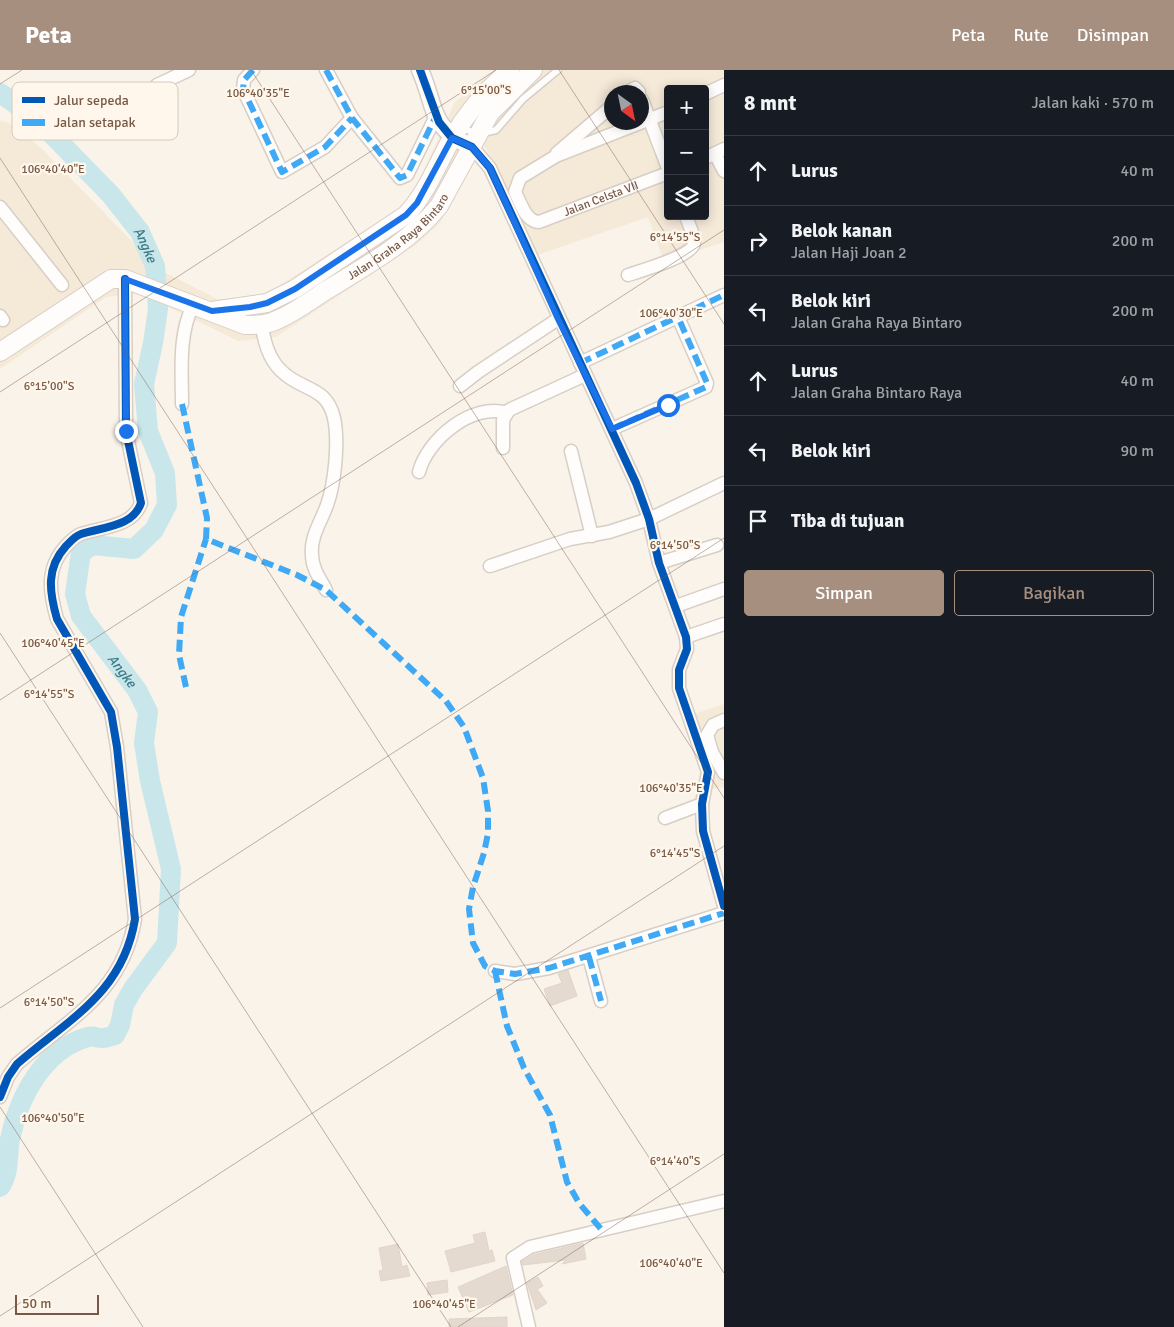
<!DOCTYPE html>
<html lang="id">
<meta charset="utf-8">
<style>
:root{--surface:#171b24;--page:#20242c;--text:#f1f3f6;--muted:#9ea1a6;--line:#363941;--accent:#a68f7f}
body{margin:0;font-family:Signika,sans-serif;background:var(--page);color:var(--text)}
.controls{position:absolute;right:15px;top:15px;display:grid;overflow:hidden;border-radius:5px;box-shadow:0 2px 12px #0003}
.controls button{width:45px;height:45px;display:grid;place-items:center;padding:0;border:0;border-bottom:1px solid var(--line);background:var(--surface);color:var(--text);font:25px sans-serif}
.compass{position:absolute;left:604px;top:15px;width:45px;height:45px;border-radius:50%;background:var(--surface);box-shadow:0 2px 12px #0003;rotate:147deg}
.scale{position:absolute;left:15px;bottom:12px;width:84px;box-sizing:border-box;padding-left:5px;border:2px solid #795946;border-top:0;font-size:14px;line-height:18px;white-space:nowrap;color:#795946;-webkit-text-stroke:4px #fff7eb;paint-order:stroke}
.stop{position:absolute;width:15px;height:15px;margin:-11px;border:4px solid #1a73e8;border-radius:50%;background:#fff}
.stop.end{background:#1a73e8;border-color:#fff;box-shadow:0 1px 5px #0008}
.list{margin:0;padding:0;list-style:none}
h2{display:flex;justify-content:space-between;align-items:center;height:65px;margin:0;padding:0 20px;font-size:21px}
h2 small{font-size:16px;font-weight:400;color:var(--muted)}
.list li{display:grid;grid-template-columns:32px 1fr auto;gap:15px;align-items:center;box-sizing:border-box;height:70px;padding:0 20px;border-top:1px solid var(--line)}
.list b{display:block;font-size:19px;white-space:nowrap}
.list p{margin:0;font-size:16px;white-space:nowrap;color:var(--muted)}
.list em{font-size:16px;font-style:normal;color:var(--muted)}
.actions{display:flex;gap:10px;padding:15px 20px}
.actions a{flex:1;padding:11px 0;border:1px solid var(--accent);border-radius:5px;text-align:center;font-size:18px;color:var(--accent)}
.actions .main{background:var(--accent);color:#fff}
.icon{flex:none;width:28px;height:28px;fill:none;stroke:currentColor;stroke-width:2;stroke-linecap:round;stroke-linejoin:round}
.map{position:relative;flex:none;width:724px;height:1257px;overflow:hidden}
header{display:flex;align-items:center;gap:30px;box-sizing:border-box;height:70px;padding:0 25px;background:var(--accent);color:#fff}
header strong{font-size:24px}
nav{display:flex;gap:28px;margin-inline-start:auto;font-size:18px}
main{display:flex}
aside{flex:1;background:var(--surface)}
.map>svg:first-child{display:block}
</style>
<header>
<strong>Peta</strong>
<nav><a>Peta</a><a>Rute</a><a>Disimpan</a></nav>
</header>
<main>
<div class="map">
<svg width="724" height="1257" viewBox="0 0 724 1257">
<rect width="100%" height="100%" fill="#f9f3e9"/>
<!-- residential -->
<path fill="#f5e9d8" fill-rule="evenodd" d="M494 0H724V172L664 192 648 147 537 185 509 133 498 97 481 72 440 153 417 174 276 267 238 271 161 233 134 224 106 227 0 299V51L7 52 40 77 160 200 217 229H259L410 131 455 32ZM668 19H705V146H668ZM612 22H642V52H612Z
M724 634V717L711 719V690L692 645Z"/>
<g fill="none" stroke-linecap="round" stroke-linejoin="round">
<!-- river -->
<path stroke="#c9e7ea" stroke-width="20" id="s1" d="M0 23 38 50 111 125 140 162 155 196 158 239 153 273 144 314 148 361 165 403 167 435 154 460 134 479 93 475 81 482 75 524 81 546 137 620 148 642 144 673 150 711 171 799 167 873 133 919 124 935 120 955 115 965C111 966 107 968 103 968 98 969 94 965 88 967 44 979 19 1026 10 1069 7 1085 10 1103 0 1117"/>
</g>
<!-- building -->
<path fill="#e5dad0" stroke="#e2d5cb" d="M568 900 577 926 550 936 544 919 562 913 558 904Z
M485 1162 489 1181 492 1180 495 1191 451 1202 445 1181 475 1173 473 1165Z
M583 1173 586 1189 562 1194 566 1190 523 1195 522 1192 533 1185Z
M398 1174 402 1197 407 1195 410 1206 381 1211 379 1201 383 1200 379 1178Z
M506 1196 513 1225 469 1242 458 1217Z
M538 1207 543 1216 537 1219 547 1233 536 1240 527 1213Z
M447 1210 448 1222 428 1225 427 1213Z
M507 1247V1257H449V1249Z"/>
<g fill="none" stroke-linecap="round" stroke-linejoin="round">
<!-- service casing -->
<g stroke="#d7cec6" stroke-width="9">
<path id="service" d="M461 58 479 64 496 60 523 29 558 0"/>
</g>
<!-- minor casing -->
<g stroke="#d7cec6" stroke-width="15">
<g id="minor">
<path d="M253 0 244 10 243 19 282 102 325 77 352 48"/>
<path d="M326 0 352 48 400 108 407 105 436 46"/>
<path d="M157 15 189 0"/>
<path d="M628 22 635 18 639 22"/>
<path d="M705 24 724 15"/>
<path d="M642 30 668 98"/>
<path id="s2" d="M668 42 556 86 520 108 515 122C521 133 525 151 539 152L668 103"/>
<path d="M472 77 490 98 636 413 649 449 659 493 686 567 687 579 679 600V618L708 702 702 734 703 761 724 836"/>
<path d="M557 83 612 36"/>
<path d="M715 84 724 101"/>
<path d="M705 88 724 79"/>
<path d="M0 137 62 215"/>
<path d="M628 205C640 201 693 186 694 173 695 165 688 154 686 146"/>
<path d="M0 246 3 250"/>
<path d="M262 255C264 273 270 293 286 305 306 321 327 318 334 348 339 371 335 413 327 435 321 452 310 467 312 485 312 498 320 509 326 520"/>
<path d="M580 293 724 225"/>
<path d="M460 316 478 302 558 249"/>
<path d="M182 334C182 301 178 266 193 235"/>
<path d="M612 359 706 317 707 313 678 247"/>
<path d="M503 378V350L509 340 585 305"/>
<path d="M571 381 592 466"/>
<path d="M419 402C427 370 472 332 507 343"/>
<path d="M659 493 717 475"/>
<path d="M490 496 570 469 609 462 649 449 724 413"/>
<path d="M676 536 724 519"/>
<path d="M686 567 724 554"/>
<path d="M724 650 713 655 707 665 712 682 724 703"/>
<path d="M665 748 702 734"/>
<path d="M589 887 601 931"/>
<path d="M495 901 515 904 549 898 724 843"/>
<path d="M0 1027 8 1007 17 994C69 949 123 923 135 849L117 677 111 642 57 549C49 521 46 498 66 476 71 471 75 466 81 464 102 457 133 457 141 433L126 361 125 209"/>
<path d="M529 1257 513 1188 530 1177 724 1131"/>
</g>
</g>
<!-- tertiary casing -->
<g stroke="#d7cec6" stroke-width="19">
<path id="tertiary" d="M420 0C437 38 428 57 472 77"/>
</g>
<!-- secondary casing -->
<g stroke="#d8cec6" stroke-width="20">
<g id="secondary">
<path d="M212 241 267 233 295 219 406 145C426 124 437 95 451 70 466 44 487 19 510 0"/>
<path id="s3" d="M0 282 111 209H125L245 255C257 255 268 255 279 249 295 242 310 231 325 221 364 197 410 172 439 136L490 43 533 0"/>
</g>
</g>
<!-- service -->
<use href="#service" stroke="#fefdfc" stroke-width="6"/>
<!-- minor -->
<use href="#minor" stroke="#fefdfc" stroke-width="12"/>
<!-- tertiary -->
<use href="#tertiary" stroke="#fefdfc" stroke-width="16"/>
<!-- secondary -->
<use href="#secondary" stroke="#fefdfc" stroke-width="18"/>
<!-- quiet -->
<path stroke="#3fa9f5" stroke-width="6" stroke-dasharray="12 6" stroke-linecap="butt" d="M253 0 244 10 243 19 282 102 325 77 352 48
M326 0 352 48 400 108 407 105 436 46
M580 293 724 225
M182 334 207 448 206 469 297 505 326 520 446 631 464 657 483 708 488 741V763L484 783 473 817 469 839 473 873 485 896 495 901 515 904 549 898 724 843
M612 359 706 317 707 313 678 247
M186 617 179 585 181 547 206 469
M589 887 601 931
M495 901 507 956 524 998 550 1045 567 1112 579 1133 601 1159"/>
<!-- cycleway casing -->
<g stroke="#fff7eb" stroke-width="11">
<path id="cycleway" d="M420 0 439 52 452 68 472 77 490 98 636 413 649 449 659 493 686 567 687 579 679 600V618L708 702 702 734 703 761 724 836
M0 1027 8 1007 17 994C69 949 123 923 135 849L117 677 111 642 57 549C49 521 46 498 66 476 71 471 75 466 81 464 102 457 133 457 141 433L126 361 125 209"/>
</g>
<!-- cycleway -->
<use href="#cycleway" stroke="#0057b8" stroke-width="8"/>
</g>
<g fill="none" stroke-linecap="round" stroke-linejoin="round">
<!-- route -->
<path stroke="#1a73e8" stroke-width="6" d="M126 361 125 209 212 241 250 237 267 233 295 219 406 145 417 133 452 68 472 77 490 98 558 249 612 359 668 335"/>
</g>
<!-- ticks -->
<path fill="none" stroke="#795946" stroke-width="1" stroke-opacity="0.45" d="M251 0 724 728M559 0 724 254M0 14 22 0M0 88 724 1203M0 322 496 0M0 563 451 1257M0 630 724 160M0 938 724 468M0 1037 143 1257M0 1246 724 776M458 1257 724 1084"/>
<g text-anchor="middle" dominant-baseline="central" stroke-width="4.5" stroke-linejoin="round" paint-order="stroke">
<!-- street labels -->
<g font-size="12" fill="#795946" stroke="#fff7eb">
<text stroke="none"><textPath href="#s2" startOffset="284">Jalan Celsta VII</textPath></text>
<text stroke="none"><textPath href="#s3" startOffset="456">Jalan Graha Raya Bintaro</textPath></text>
</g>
<!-- water labels -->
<g font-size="14" font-style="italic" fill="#3b7b88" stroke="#fff7eb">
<text stroke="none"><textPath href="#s1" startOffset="212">Angke</textPath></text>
<text stroke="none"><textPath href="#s1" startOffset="724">Angke</textPath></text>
</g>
</g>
<!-- legend -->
<rect x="12" y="12" width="166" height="58" rx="8" fill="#fff7eb" stroke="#d7c8ba" stroke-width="1"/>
<rect x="22" y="27" width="23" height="6" fill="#0057b8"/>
<rect x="22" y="49" width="23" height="7" fill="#3fa9f5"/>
<g font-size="14" fill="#795946">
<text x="54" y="35">Jalur sepeda</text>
<text x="54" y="57">Jalan setapak</text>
</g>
<g font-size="12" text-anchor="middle" fill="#795946" stroke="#fff7eb" stroke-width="4.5" stroke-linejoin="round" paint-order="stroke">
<text x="486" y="24">6°15'00"S</text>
<text x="258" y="27">106°40'35"E</text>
<text x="53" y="103">106°40'40"E</text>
<text x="675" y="171">6°14'55"S</text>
<text x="671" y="247">106°40'30"E</text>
<text x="49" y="320">6°15'00"S</text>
<text x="675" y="479">6°14'50"S</text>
<text x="53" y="577">106°40'45"E</text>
<text x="49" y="628">6°14'55"S</text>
<text x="671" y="722">106°40'35"E</text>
<text x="675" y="787">6°14'45"S</text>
<text x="49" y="936">6°14'50"S</text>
<text x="53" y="1052">106°40'50"E</text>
<text x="675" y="1095">6°14'40"S</text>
<text x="671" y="1197">106°40'40"E</text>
<text x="444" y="1238">106°40'45"E</text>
</g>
</svg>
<div class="controls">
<button>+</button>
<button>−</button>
<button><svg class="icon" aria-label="layers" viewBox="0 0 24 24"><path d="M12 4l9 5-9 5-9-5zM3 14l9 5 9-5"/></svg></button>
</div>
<svg class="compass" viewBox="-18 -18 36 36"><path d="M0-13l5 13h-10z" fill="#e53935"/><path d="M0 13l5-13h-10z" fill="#9ea1a6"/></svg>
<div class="scale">50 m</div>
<div class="stop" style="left:668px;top:335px"></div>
<div class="stop end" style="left:126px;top:361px"></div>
</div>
<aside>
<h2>8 mnt<small>Jalan kaki · 570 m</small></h2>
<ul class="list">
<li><svg class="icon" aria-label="ahead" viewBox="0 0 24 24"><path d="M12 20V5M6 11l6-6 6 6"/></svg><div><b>Lurus</b></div><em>40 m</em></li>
<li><svg class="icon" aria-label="right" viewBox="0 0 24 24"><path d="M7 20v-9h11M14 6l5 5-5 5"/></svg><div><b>Belok kanan</b><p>Jalan Haji Joan 2</p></div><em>200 m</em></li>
<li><svg class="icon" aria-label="left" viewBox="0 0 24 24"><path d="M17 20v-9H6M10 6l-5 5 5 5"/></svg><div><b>Belok kiri</b><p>Jalan Graha Raya Bintaro</p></div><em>200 m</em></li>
<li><svg class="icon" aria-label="ahead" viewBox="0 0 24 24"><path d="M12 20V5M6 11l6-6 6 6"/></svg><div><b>Lurus</b><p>Jalan Graha Bintaro Raya</p></div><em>40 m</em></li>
<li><svg class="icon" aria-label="left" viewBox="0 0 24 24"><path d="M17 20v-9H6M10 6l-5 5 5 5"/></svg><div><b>Belok kiri</b></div><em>90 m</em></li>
<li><svg class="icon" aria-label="arrive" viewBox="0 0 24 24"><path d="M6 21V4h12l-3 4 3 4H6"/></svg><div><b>Tiba di tujuan</b></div></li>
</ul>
<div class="actions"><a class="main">Simpan</a><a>Bagikan</a></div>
</aside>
</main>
